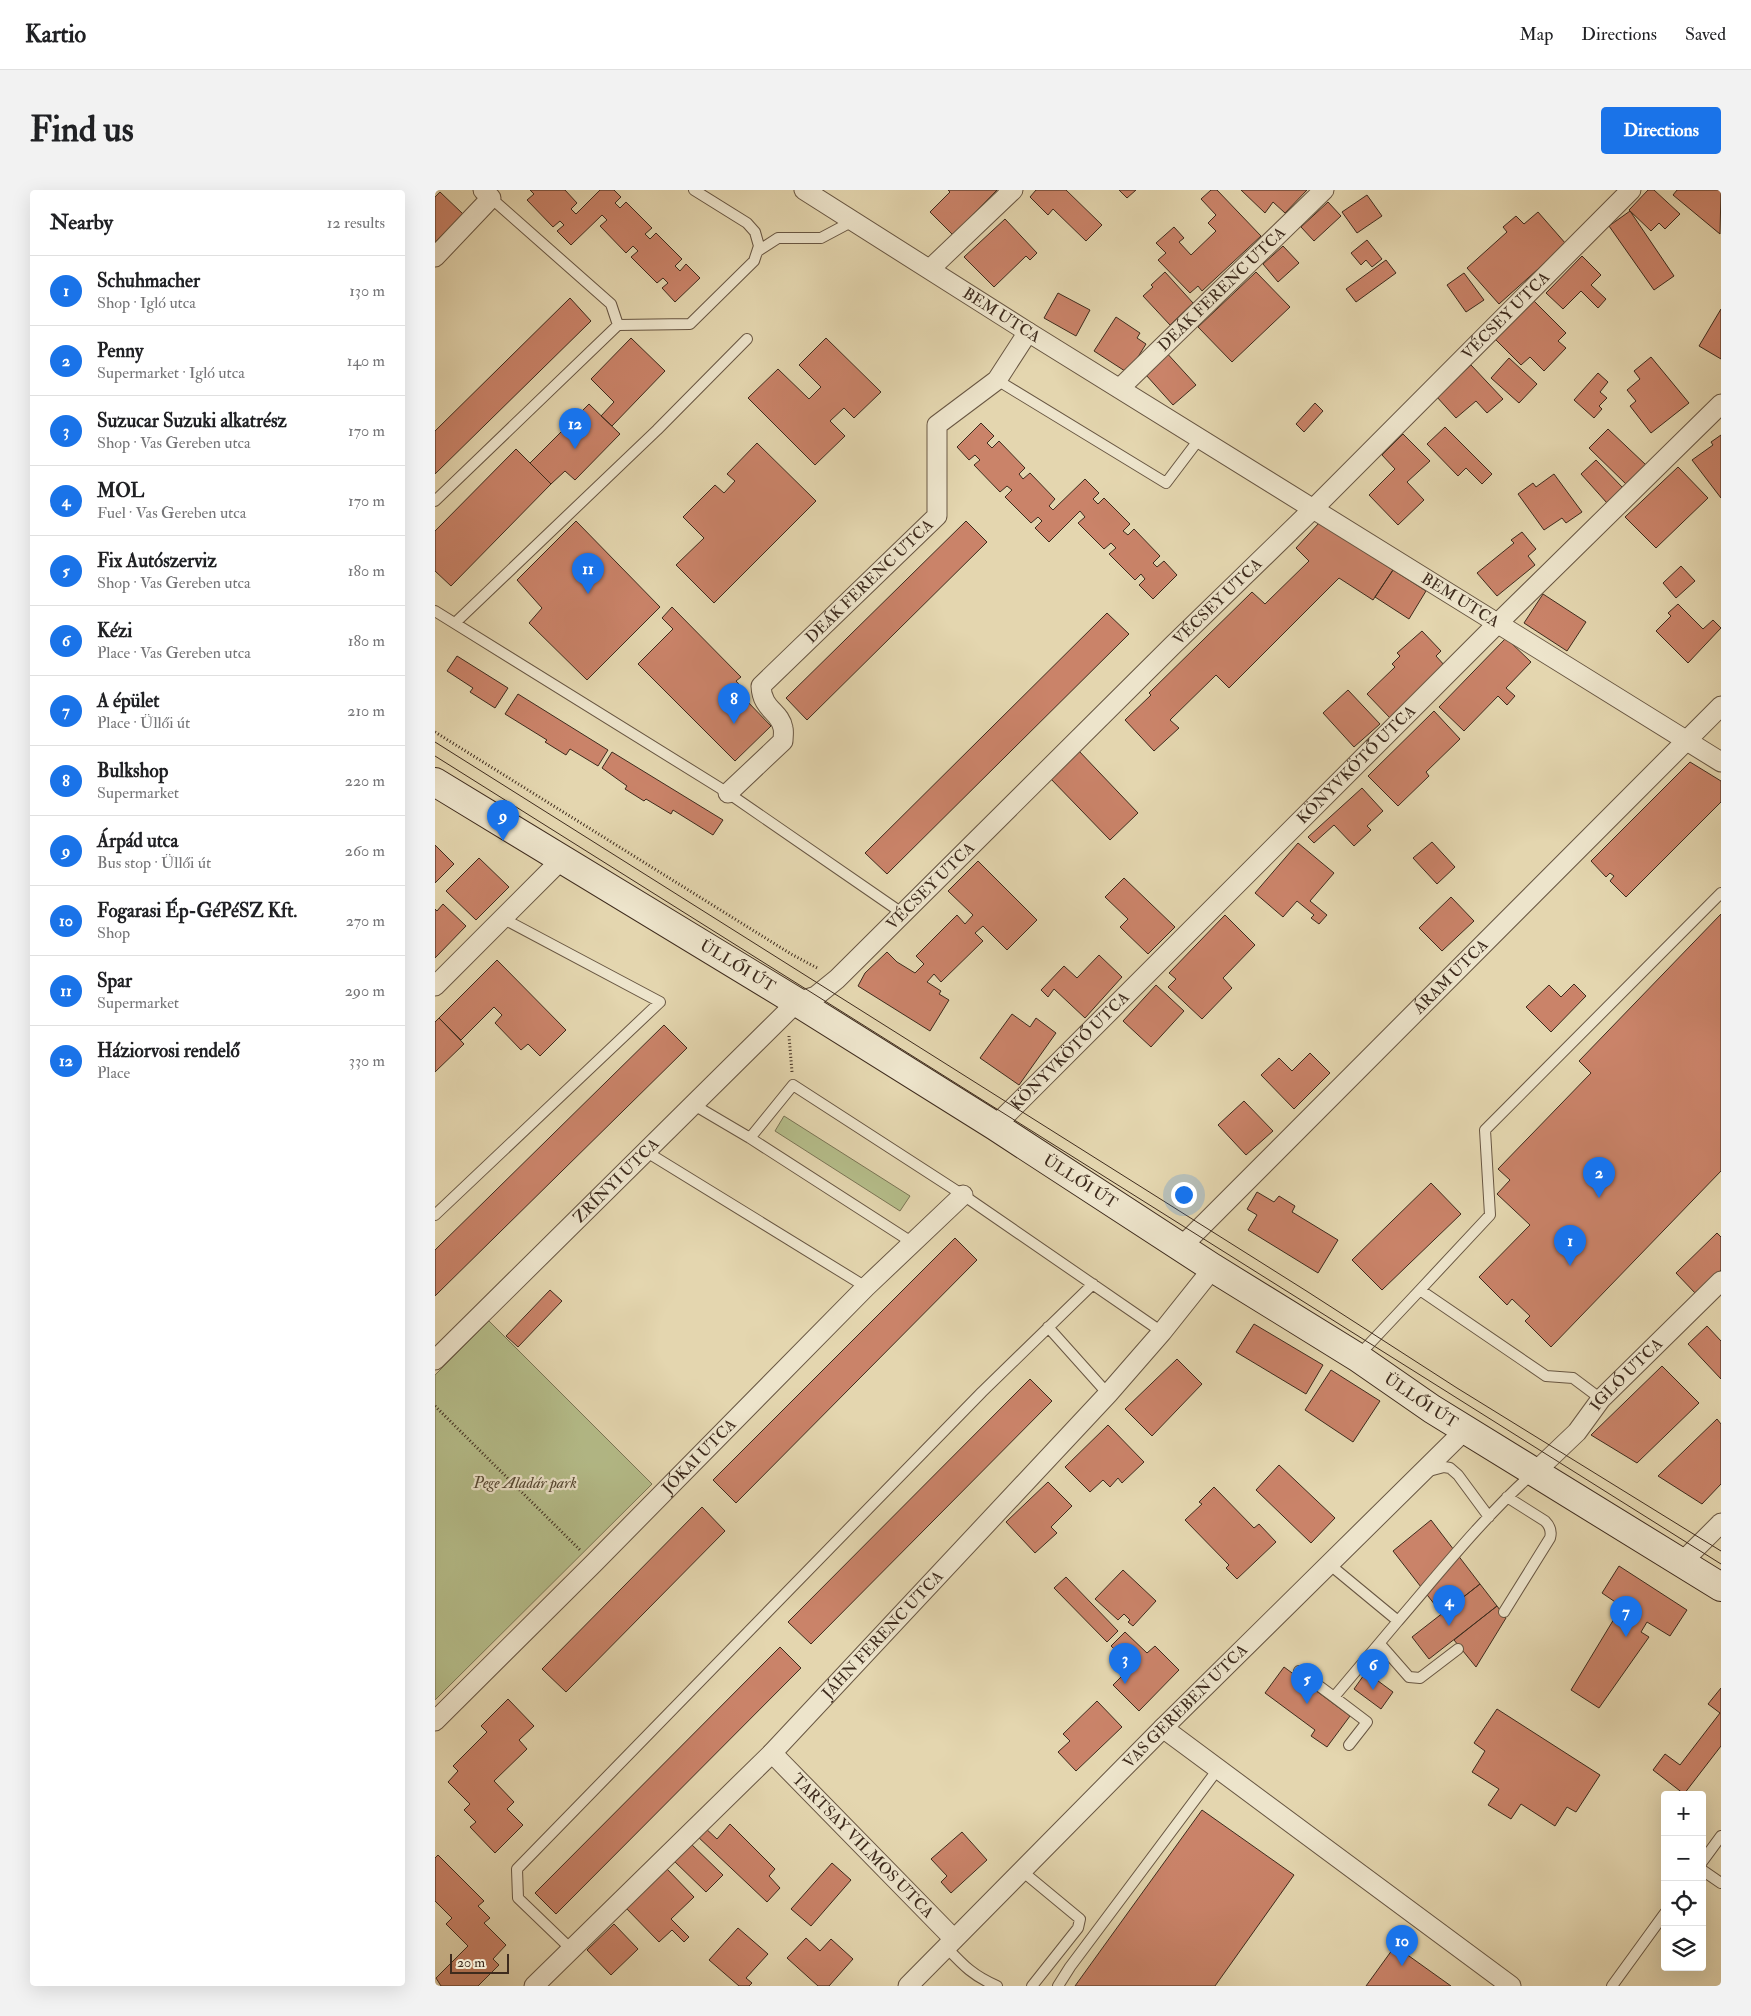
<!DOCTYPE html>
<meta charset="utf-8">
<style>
:root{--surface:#fff;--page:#f2f2f2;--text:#202124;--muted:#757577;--line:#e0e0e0;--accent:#1a73e8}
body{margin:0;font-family:"IM FELL Double Pica",serif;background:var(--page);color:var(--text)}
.controls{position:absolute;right:15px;bottom:15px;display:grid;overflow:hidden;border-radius:5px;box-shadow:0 5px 20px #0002}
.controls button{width:45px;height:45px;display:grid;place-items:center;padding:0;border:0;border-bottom:1px solid var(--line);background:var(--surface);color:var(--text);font:25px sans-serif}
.scale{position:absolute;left:15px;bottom:12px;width:59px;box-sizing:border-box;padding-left:5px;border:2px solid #3e2b1d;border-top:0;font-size:14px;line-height:18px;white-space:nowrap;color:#3e2b1d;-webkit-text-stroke:4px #ede4cb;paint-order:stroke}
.you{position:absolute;left:748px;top:1004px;width:18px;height:18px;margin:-12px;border:4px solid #fff;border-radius:50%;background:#1a73e8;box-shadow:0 0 0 8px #1a73e833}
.badge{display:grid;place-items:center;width:32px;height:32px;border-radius:50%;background:var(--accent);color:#fff;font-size:16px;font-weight:700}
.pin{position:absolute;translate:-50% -41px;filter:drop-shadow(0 1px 2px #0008)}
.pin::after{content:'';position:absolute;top:26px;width:18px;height:15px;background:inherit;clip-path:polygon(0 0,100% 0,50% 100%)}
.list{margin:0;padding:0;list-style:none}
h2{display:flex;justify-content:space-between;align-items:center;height:65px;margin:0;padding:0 20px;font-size:21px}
h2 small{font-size:16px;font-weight:400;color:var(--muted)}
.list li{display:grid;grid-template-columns:32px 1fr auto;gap:15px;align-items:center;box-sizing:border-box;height:70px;padding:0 20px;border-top:1px solid var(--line)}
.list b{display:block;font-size:19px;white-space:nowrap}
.list p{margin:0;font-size:16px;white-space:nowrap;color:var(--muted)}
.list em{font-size:16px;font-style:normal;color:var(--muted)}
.icon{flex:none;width:28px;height:28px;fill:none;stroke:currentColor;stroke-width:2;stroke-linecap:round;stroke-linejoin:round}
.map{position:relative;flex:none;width:1286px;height:1796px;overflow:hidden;border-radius:5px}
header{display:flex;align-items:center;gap:30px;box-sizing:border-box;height:70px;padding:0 25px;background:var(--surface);border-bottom:1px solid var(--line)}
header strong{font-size:24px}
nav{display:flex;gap:28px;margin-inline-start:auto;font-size:18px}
.intro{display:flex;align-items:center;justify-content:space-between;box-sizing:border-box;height:120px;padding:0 30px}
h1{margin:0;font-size:35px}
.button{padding:12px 22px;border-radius:5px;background:var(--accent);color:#fff;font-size:18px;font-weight:700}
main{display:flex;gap:30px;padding:0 30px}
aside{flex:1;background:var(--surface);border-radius:5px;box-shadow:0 5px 20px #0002}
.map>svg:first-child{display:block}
</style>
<header>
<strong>Kartio</strong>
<nav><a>Map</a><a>Directions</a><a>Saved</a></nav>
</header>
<div class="intro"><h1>Find us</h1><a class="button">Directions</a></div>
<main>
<aside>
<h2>Nearby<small>12 results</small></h2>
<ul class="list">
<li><span class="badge">1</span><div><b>Schuhmacher</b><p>Shop · Igló utca</p></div><em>130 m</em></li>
<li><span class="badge">2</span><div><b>Penny</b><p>Supermarket · Igló utca</p></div><em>140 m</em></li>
<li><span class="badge">3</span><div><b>Suzucar Suzuki alkatrész</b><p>Shop · Vas Gereben utca</p></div><em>170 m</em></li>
<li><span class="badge">4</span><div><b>MOL</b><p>Fuel · Vas Gereben utca</p></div><em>170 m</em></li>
<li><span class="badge">5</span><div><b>Fix Autószerviz</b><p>Shop · Vas Gereben utca</p></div><em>180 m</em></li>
<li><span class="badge">6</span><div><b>Kézi</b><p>Place · Vas Gereben utca</p></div><em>180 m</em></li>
<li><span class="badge">7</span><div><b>A épület</b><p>Place · Üllői út</p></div><em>210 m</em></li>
<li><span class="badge">8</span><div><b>Bulkshop</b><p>Supermarket</p></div><em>220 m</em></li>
<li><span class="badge">9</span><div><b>Árpád utca</b><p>Bus stop · Üllői út</p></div><em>260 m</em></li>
<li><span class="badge">10</span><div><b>Fogarasi Ép-GéPéSZ Kft.</b><p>Shop</p></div><em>270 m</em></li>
<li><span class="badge">11</span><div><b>Spar</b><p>Supermarket</p></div><em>290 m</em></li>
<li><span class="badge">12</span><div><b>Háziorvosi rendelő</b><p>Place</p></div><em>330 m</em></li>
</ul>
</aside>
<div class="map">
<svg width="1286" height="1796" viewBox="0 0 1286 1796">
<rect width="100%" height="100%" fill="#e4d6af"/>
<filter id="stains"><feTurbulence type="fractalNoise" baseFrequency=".004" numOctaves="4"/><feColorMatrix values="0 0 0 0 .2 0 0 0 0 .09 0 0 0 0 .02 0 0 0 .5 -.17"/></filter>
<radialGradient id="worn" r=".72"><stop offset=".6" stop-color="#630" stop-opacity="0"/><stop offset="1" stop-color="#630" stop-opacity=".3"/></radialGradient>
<!-- green -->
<path fill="#b5bd8a" stroke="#7a7454" d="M349 926 475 1006 465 1021 340 941Z
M54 1131 217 1294 0 1510V1185Z"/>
<!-- building -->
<path fill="#ca8369" stroke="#3e2b1d" d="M95 0H130L142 13 136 19 141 24 165 0H179L186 7 180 13 185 18 191 12 217 38 210 44 215 49 221 43 247 69 240 76 245 81 251 74 265 88 240 112 227 98 233 93 228 88 222 93 196 67 203 61 198 56 191 63 165 36 172 30 167 25 136 55 122 41 129 35 125 31 118 37 92 10 99 4Z
M513 0H562L518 45 495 22 515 2Z
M601 0H631L667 35 651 51 618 19 613 25 595 7Z
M684 0H701L692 8Z
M776 0H782L826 46 767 101 763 96 755 103 723 70 731 63 721 53 739 37 749 48 744 52 756 65 781 41 773 33 781 25 766 9Z
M806 0H872L850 23 838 12 830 23Z
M1213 0H1219L1245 24 1230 39 1224 33 1216 41 1194 20Z
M1242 0H1286L1285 44 1238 5Z
M5 2 28 24 0 52V7Z
M932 5 947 26 922 43 907 22Z
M893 12 906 26 879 51 866 37Z
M1195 21 1239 86 1219 100 1174 36Z
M1103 22 1131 54 1064 114 1032 78 1072 42 1068 37 1081 26 1089 34Z
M570 29 602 63 595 70 591 66 559 97 529 67Z
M932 50 947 69 937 77 931 70 926 75 916 63Z
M848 56 864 73 843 92 828 74Z
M1147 66 1166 85 1156 95 1171 109 1163 118 1146 101 1128 119 1111 103Z
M951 70 961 83 921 112 911 99Z
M730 82 758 113 735 135 708 106 718 97 716 95Z
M821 82 855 117 797 172 763 137Z
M1029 83 1049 110 1031 122 1012 95Z
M623 103 655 120 641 146 609 128Z
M135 108 156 131 0 284V241Z
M1098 110 1131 143 1123 151 1131 158 1109 181 1095 167 1086 175 1060 149Z
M1286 119V169L1264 156Z
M681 127 705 143 702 148 711 154 693 183 659 161Z
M196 148 230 181 177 236 166 226 179 212 156 189Z
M391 148 446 202 419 228 409 218 395 231 410 246 380 275 313 208 343 179 374 209 386 197 364 175Z
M729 160 761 195 738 215 711 185 720 178 715 172Z
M1216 167 1254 213 1216 243 1195 216 1201 211 1192 200 1205 189 1199 181Z
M1074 168 1102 194 1084 213 1056 188Z
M1036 175 1068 209 1052 223 1041 211 1021 228 1001 206Z
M1163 183 1173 192 1165 202 1172 208 1164 216 1167 219 1159 228 1139 210Z
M880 213 888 221 869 242 861 234Z
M154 214 185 244 140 290 130 281 116 294 95 273Z
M546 233 559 246 552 253 557 258 564 251 590 278 584 284 588 289 595 283 620 309 614 316 618 320 650 289 664 303 658 309 663 314 669 308 695 334 688 341 693 345 699 339 725 366 718 373 722 377 729 371 742 385 718 409 704 395 710 389 706 384 700 390 674 364 681 358 676 353 669 359 643 333 650 327 645 321 614 352 600 338 607 331 603 327 596 333 570 307 577 300 572 296 565 302 539 275 545 270 540 265 534 270 522 257Z
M1010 237 1057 284 1047 294 1031 278 1023 286 992 254Z
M1173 239 1211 275 1192 295 1154 258Z
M968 244 995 271 972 292 989 310 963 335 934 305 960 279 947 265Z
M1286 245V308L1257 270 1278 255 1276 252Z
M322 253 381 311 279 413 241 375 269 348 248 327 280 295 289 303 300 291 292 284Z
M81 259 116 294 16 396 0 381V341Z
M1161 270 1188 298 1172 313 1146 284Z
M1243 277 1273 308 1221 358 1190 327Z
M1119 284 1147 322 1131 333 1127 328 1109 340 1083 304 1098 293 1101 297Z
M141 331 225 417 152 490 94 433 107 418 82 390Z
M531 331 552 352 372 530 351 508Z
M884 333 958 380 938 410 904 388 794 498 781 485 735 530 744 538 719 561 690 530 716 505 714 503 817 402 830 414 874 371 861 358Z
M1087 342 1101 359 1093 366 1100 375 1062 406 1042 383 1079 353 1076 350Z
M1246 376 1260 391 1241 408 1228 393Z
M958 380 991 401 974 429 940 407Z
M1108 404 1151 432 1132 461 1089 433Z
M1243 414 1268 439 1278 430 1286 438 1253 473 1221 441 1236 426 1233 423Z
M237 417 306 487 301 491 314 505 310 509 336 536 300 571 203 474 238 439 227 428Z
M672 423 694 444 452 684 430 663Z
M987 441 1006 461 1001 466 1010 476 955 528 932 504 960 477 957 474 965 466 962 463Z
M1071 448 1096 472 1071 498 1080 506 1072 515 1063 506 1029 541 1004 517Z
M22 466 73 498 60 518 35 502 38 498 12 481Z
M913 500 945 534 919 557 888 523Z
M83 504 173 560 163 576 135 559 131 565 110 552 112 550 70 524Z
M999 521 1025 549 991 582 994 586 963 616 933 586Z
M643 560 703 623 675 650 614 587Z
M177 562 288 630 278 645 238 620 236 624 211 609 209 611 190 599 192 596 167 578Z
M1255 572 1286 591V612L1191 707 1175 691 1179 686 1175 683 1171 687 1156 671Z
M927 598 948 621 932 636 936 640 919 656 899 635 879 653 873 647Z
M997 652 1020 677 1002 694 978 668Z
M863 653 899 683 875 711 892 725 884 734 876 728 879 725 862 711 848 727 820 703Z
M0 655 19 674 0 693Z
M44 668 74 697 41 730 11 701Z
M543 671 602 730 572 760 548 736 540 743 548 751 506 792 499 784 492 792 506 801 504 804 514 810 495 841 423 796 430 783 452 762 462 772 480 783 489 774 481 766 522 725 530 734 538 725 513 701Z
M689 688 740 737 713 764 685 737 693 729 670 707Z
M1016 707 1039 731 1007 761 984 738Z
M8 714 31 736 0 768V719L2 721Z
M1286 724V981L1116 1157 1090 1131 1095 1126 1077 1109 1072 1115 1044 1087 1095 1035 1062 1004 1075 990 1063 979 1156 883 1144 871Z
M790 725 820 755 788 788 797 798 767 829 733 797 741 789 734 783Z
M664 765 687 787 650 828 619 799 613 807 606 800 629 776 642 788Z
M62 770 131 840 105 866 93 854 86 860 60 833 67 825 59 817 26 850 4 828Z
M1139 794 1151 806 1116 842 1091 817 1114 795 1126 807Z
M721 795 749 821 716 857 688 831Z
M577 824 595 837 601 828 621 843 584 895 545 868Z
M4 828 29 854 0 882V832Z
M229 835 252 858 0 1106V1060Z
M875 863 895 883 859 919 826 885 844 868 857 881Z
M809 911 838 941 811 965 783 935Z
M996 993 1026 1024 947 1100 917 1070Z
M822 1002 839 1012 844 1006 860 1016 857 1022 903 1050 883 1083 813 1040 822 1025 812 1019Z
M1282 1043 1286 1047V1080L1261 1104 1241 1083Z
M520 1048 542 1070 301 1313 278 1290Z
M115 1100 127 1111 83 1157 71 1146Z
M819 1134 888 1175 871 1204 801 1162Z
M1272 1136 1286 1151V1189L1253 1154Z
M742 1169 767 1194 717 1246 690 1219Z
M1227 1176 1264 1213 1202 1273 1156 1245Z
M896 1180 945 1211 918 1252 870 1220Z
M595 1189 617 1211 376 1454 353 1432Z
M1282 1229 1286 1234V1294L1267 1314 1223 1286Z
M673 1235 709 1272 687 1293 683 1288 675 1297 668 1290 655 1302 630 1277Z
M844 1275 900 1328 876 1353 821 1300Z
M613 1292 637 1316 616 1337 622 1343 600 1363 571 1332Z
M779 1297 819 1338 824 1334 841 1352 802 1389 791 1378 794 1375 750 1330 767 1314 764 1312Z
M267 1317 290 1341 131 1502 107 1479Z
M996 1330 1045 1394 1007 1424 958 1361Z
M1184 1376 1252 1420 1235 1446 1212 1432 1206 1442 1214 1447 1164 1518 1136 1500 1182 1424 1187 1428 1192 1420 1167 1403Z
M688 1380 721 1411 698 1436 693 1432 695 1430 689 1424 683 1430 660 1409Z
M631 1387 683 1441 672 1452 619 1398Z
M1045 1394 1062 1416 994 1469 977 1447Z
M1062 1416 1071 1428 1041 1477 1019 1450Z
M690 1442 712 1463 720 1456 744 1480 704 1521 678 1495 697 1476 676 1456Z
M345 1457 366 1478 121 1724 100 1703Z
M849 1477 915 1526 892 1557 876 1546 880 1540 830 1503Z
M931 1482 958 1502 946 1519 919 1499Z
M1286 1498V1556L1249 1604 1218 1580 1230 1564 1245 1575 1285 1523 1273 1514Z
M73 1509 99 1536 84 1550 92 1559 59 1591 79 1612 72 1619 88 1635 60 1663 35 1637 41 1632 29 1620 35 1614 13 1592 23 1581 18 1576 52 1542 46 1536Z
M662 1511 687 1537 641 1581 623 1562 635 1551 628 1544Z
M1062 1519 1165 1585 1141 1622 1132 1617 1120 1636 1086 1614 1076 1629 1053 1615 1064 1599 1037 1582 1050 1561 1039 1553Z
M767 1620 859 1685 780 1796H640Z
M295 1634 340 1679 334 1686 345 1698 332 1712 261 1645 269 1637 282 1649Z
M527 1642 552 1670 516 1703 506 1692 512 1686 496 1669Z
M254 1652 288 1685 271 1702 237 1669Z
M3 1665 49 1711 43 1716 55 1728 49 1733 71 1755 58 1769 64 1775 43 1796H6L1 1788 33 1756 11 1734 17 1728 0 1711V1668Z
M397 1673 416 1690 376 1736 356 1719Z
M231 1678 259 1707 236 1729 254 1747 249 1752 237 1740 224 1752 190 1717Z
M179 1734 203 1759 176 1785 152 1760Z
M303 1738 333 1764 311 1788 317 1793 314 1796H304L274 1770Z
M371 1748 385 1761 396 1749 418 1769 394 1796H383L352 1768Z
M960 1756 1016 1796H931Z"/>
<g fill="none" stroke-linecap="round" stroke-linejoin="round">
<!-- service casing -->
<g stroke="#685642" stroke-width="12">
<path id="service" d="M56 8 176 114 183 135
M323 61 343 48H386L418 31
M562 190 731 293 765 248
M0 311 183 135 255 134 319 71 324 56 320 42 312 33 259 0
M0 421 293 603 467 723
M20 433 222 240 312 149
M259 915 315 948 478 1053
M315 948 358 895 528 1005 727 1142
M210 961 431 1097
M0 1025 225 812 67 728
M985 1100 1055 1025 1050 940 1286 703
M613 1137 673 1204
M923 1166 985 1100 1111 1186 1138 1188 1166 1209
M994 1281 1009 1277 1015 1278 1023 1285 1054 1327
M894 1374 963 1431C1006 1381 1048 1328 1097 1284
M1069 1422 1115 1348C1117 1341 1115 1336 1110 1331L1072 1307
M945 1454 974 1487 985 1488 1023 1459
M864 1481 899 1507 963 1431
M899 1507 932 1532 914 1555
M1267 1672 1286 1646
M1267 1680 1286 1693
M587 1681 645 1729 643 1738 597 1796
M511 1757C528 1775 538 1786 562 1796
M136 1759 83 1708 82 1679 547 1202 658 1094
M623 1796 635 1777 783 1579
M1177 1796 1230 1723"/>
</g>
<!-- minor casing -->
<g stroke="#685642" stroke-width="21">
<g id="minor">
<path id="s1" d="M369 0 593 142 1286 572"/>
<path d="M0 67 56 8 48 0"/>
<path d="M495 79 578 0"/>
<path id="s2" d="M685 198 889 0"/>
<path id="s3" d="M293 603 348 551C348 547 349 542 348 538 345 521 327 520 326 496L502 326V235L562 190 593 142"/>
<path d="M0 796 118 678 126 668"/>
<path id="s4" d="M560 936 1063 433 1286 214"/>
<path id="s5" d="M746 1057 1286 516"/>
<path id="s6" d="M0 1170 362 812 381 806 402 789 738 455 878 319 1196 0"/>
<path id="s7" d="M1100 1282 1142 1242 1166 1209 1286 1091"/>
<path d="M1246 1373 1286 1333"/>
<path id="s8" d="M0 1531 158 1374 431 1097 528 1005"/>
<path d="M728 1538 1076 1796"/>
<path id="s9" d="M337 1563 519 1749"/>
<path id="s10" d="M99 1796 337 1563 673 1204 727 1142 778 1078"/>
<path id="s11" d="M473 1796 728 1538 1030 1240"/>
</g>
</g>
<!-- secondary casing -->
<g stroke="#3e2b1d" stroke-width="30">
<g id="secondary">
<path id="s12" d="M0 592 362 812 560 936 778 1078 922 1167 997 1219 1286 1397"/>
</g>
</g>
<!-- path -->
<path stroke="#3e2b1d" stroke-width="3" stroke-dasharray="1 2.5" stroke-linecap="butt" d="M0 542 356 764 384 779
M354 846 357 882
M0 1216 145 1360"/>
<!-- service -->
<use href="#service" stroke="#ede4cb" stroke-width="10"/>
<!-- minor -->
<use href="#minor" stroke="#ede4cb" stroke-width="19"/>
<!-- secondary -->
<use href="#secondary" stroke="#ede4cb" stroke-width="28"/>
<!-- tram -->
<path stroke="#3e2b1d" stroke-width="1" d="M0 552 873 1102 1022 1198 1286 1361
M0 566 1286 1374"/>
</g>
<g text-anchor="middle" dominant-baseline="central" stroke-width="4.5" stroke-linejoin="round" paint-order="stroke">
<!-- street labels -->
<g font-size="16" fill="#3e2b1d" stroke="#ede4cb">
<text stroke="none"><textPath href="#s2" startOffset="142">DEÁK FERENC UTCA</textPath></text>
<text stroke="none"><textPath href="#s1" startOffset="234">BEM UTCA</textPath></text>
<text stroke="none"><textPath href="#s6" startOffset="1498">VÉCSEY UTCA</textPath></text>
<text stroke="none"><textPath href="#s3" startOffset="288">DEÁK FERENC UTCA</textPath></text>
<text stroke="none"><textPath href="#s1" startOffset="774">BEM UTCA</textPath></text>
<text stroke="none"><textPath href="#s6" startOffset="1092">VÉCSEY UTCA</textPath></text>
<text stroke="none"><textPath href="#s4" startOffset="511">KÖNYVKÖTŐ UTCA</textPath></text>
<text stroke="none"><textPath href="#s6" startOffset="688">VÉCSEY UTCA</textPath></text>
<text stroke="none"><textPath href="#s12" startOffset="354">ÜLLŐI ÚT</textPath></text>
<text stroke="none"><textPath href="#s5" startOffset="382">ÁRAM UTCA</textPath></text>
<text stroke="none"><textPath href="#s4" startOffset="106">KÖNYVKÖTŐ UTCA</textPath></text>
<text stroke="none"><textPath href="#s6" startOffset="255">ZRÍNYI UTCA</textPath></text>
<text stroke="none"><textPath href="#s12" startOffset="759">ÜLLŐI ÚT</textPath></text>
<text stroke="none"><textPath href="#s7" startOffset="134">IGLÓ UTCA</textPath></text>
<text stroke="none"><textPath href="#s12" startOffset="1164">ÜLLŐI ÚT</textPath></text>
<text stroke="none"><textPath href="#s8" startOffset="374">JÓKAI UTCA</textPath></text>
<text stroke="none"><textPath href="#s10" startOffset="495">JÁHN FERENC UTCA</textPath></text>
<text stroke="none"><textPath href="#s11" startOffset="394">VAS GEREBEN UTCA</textPath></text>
<text stroke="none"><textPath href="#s9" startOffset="130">TARTSAY VILMOS UTCA</textPath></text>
</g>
<!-- park labels -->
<g font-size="16" font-style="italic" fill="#564833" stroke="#ede4cb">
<text x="90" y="1293">Pege Aladár park</text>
</g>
</g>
<rect width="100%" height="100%" filter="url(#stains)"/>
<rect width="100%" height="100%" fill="url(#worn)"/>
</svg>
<div class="controls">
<button>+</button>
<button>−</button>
<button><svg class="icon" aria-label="locate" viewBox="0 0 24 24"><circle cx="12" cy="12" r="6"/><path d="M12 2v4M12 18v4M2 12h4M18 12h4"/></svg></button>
<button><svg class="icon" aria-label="layers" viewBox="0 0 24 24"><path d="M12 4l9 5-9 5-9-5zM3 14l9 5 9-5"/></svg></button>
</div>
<div class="scale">20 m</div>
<div class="you"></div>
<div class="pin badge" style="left:1135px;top:1076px">1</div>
<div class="pin badge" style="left:1164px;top:1008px">2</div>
<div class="pin badge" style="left:690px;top:1494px">3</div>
<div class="pin badge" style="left:1014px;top:1436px">4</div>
<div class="pin badge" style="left:872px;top:1514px">5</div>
<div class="pin badge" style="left:938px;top:1500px">6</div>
<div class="pin badge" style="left:1191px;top:1447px">7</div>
<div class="pin badge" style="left:299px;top:534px">8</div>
<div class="pin badge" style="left:68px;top:651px">9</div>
<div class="pin badge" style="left:967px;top:1776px">10</div>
<div class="pin badge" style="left:153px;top:404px">11</div>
<div class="pin badge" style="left:140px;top:259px">12</div>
</div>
</main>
